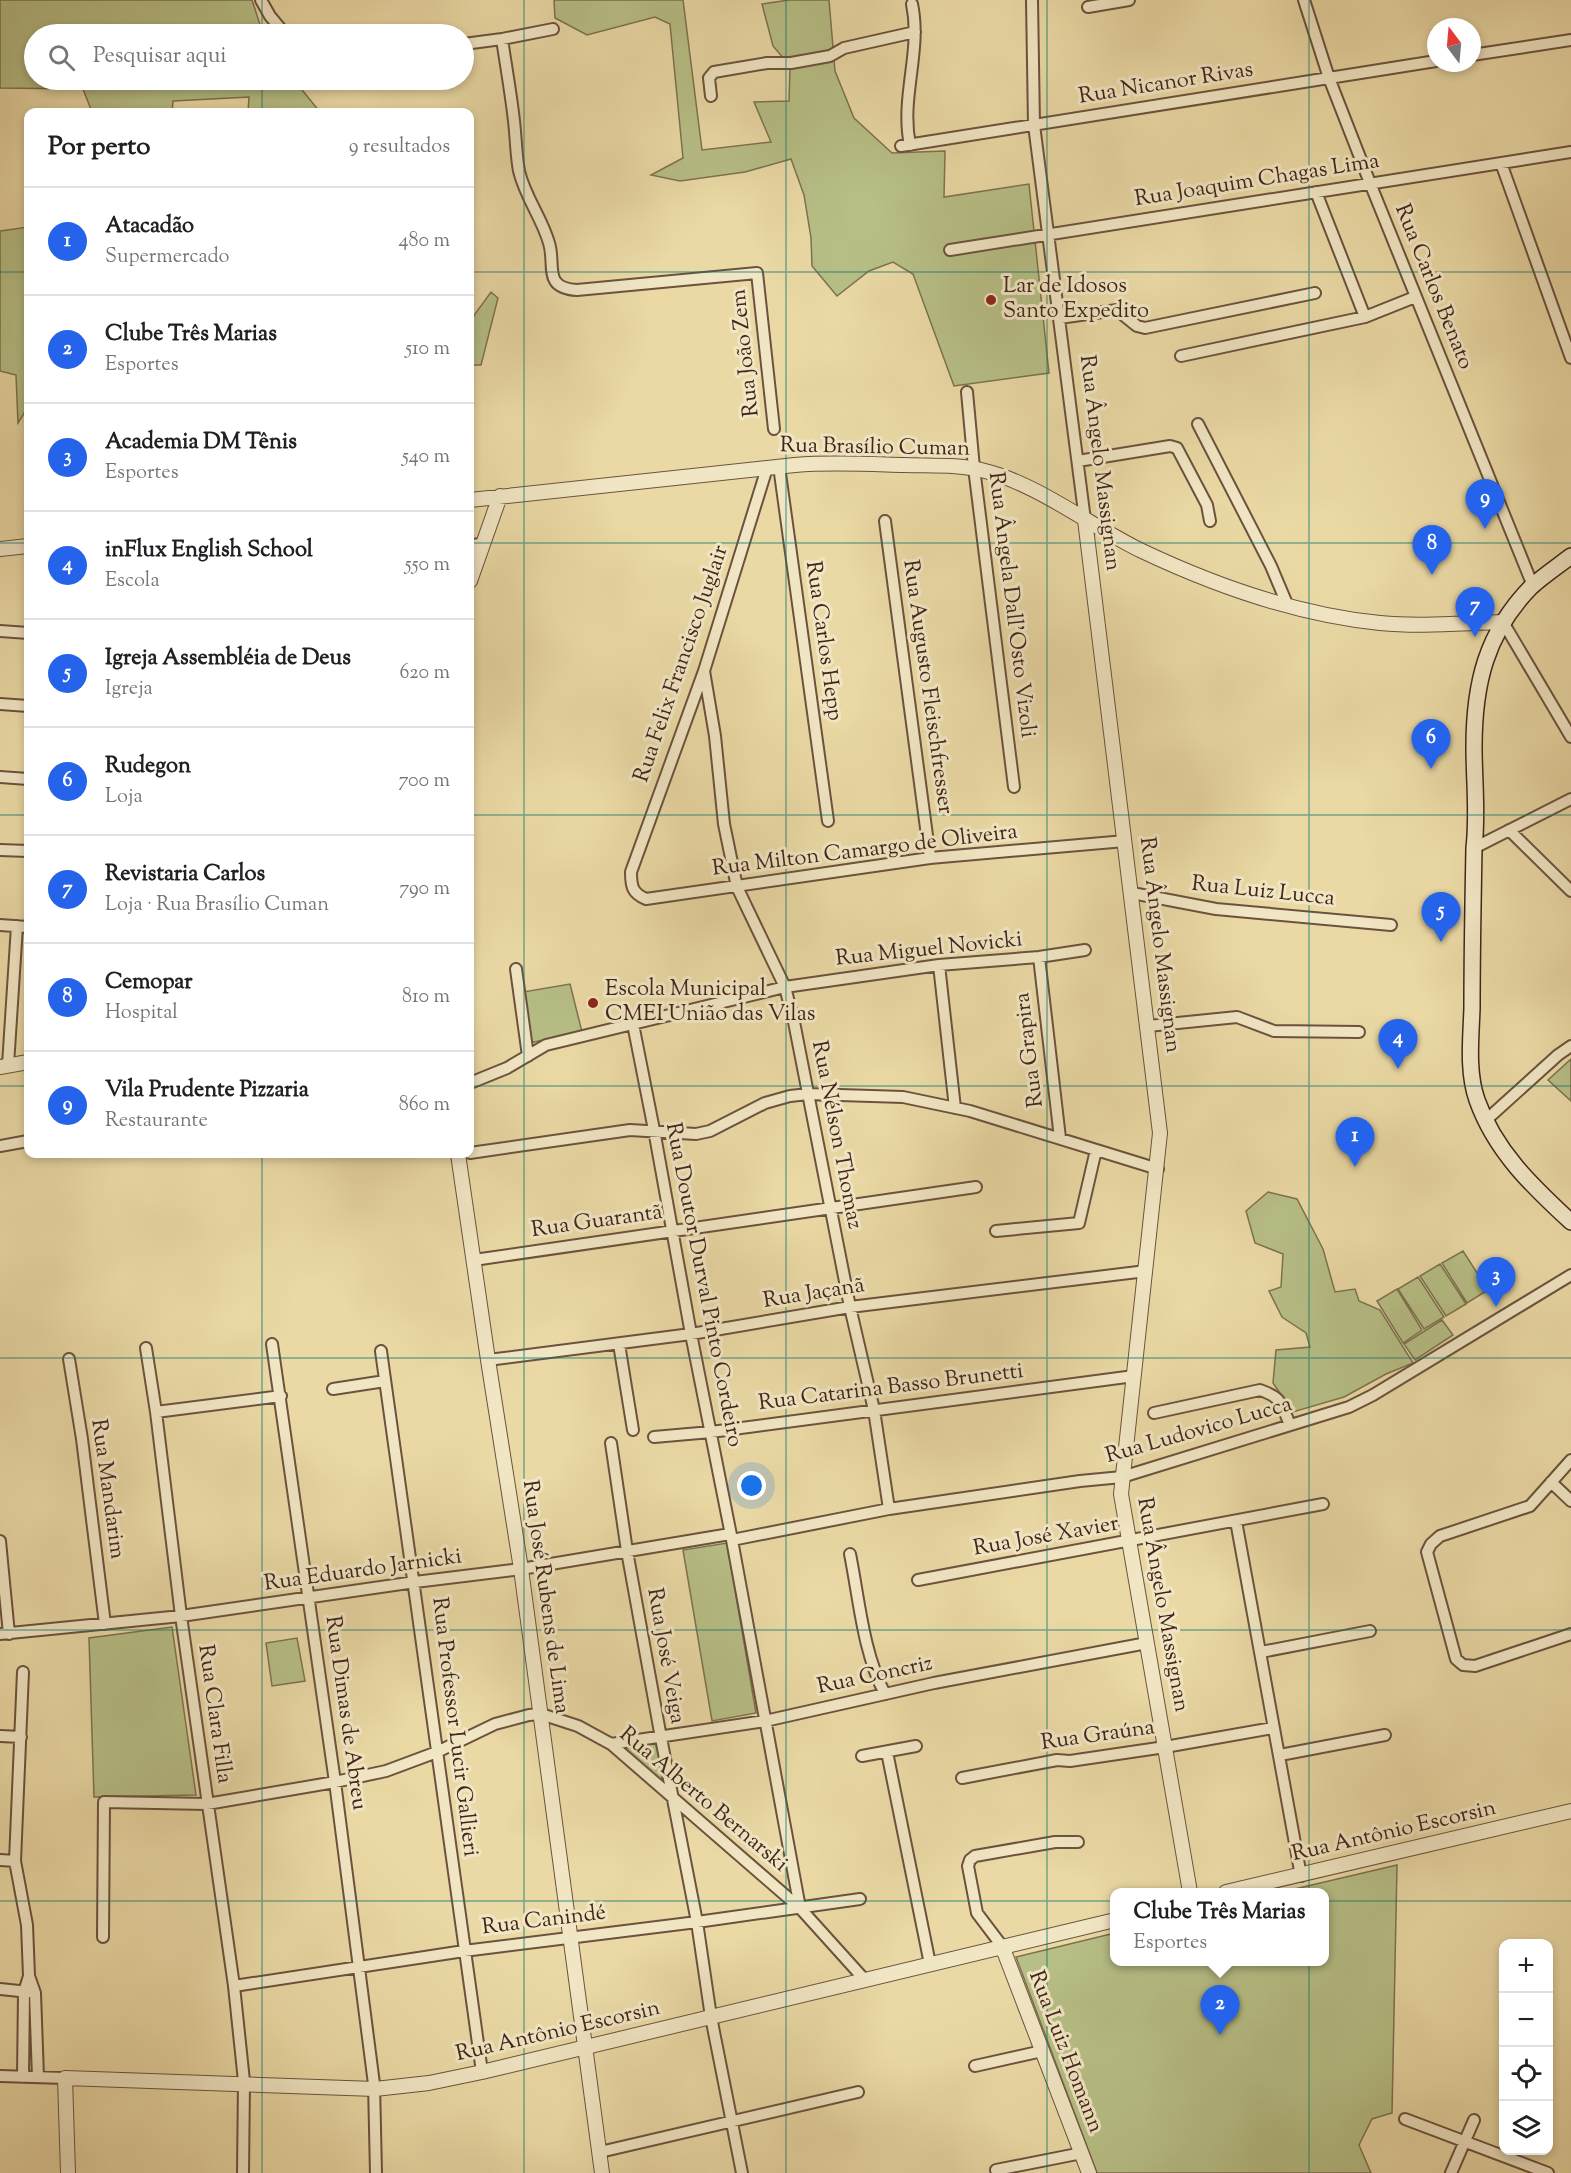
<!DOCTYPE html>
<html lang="pt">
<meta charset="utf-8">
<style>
:root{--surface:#fff;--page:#f6f6f6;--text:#202124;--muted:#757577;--line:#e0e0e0;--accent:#2563eb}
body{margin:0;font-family:"Sorts Mill Goudy",serif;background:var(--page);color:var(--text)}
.controls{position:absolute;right:18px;bottom:18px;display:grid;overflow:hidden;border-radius:12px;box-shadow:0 3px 9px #0003}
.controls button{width:54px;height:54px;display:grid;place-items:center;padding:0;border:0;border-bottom:2px solid var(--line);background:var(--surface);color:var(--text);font:30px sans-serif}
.compass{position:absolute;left:1427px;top:18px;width:54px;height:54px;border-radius:50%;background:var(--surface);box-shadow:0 3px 9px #0003;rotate:344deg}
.you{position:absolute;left:752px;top:1486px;width:21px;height:21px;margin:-15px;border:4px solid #fff;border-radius:50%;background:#1a73e8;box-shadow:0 0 0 9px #1a73e833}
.badge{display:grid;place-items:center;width:39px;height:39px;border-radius:50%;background:var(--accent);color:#fff;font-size:20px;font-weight:700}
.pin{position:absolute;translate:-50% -50px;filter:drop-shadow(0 2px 3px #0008)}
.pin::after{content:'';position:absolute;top:32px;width:21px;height:18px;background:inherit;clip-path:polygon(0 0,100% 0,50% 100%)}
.popup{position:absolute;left:1110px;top:1888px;width:219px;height:78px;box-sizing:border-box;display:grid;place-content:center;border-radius:12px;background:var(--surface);filter:drop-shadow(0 2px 4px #0005);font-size:20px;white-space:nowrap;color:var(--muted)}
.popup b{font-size:22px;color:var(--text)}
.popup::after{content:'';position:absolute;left:50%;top:100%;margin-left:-12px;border:12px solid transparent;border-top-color:var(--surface)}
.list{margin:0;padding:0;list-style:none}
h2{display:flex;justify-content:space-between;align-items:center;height:78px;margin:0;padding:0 24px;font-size:26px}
h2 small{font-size:20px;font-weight:400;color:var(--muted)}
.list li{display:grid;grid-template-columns:39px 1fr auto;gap:18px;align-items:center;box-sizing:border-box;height:108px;padding:0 24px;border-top:2px solid var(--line)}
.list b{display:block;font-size:22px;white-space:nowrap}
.list p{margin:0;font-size:20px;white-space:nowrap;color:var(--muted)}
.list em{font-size:20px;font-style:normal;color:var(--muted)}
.icon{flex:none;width:33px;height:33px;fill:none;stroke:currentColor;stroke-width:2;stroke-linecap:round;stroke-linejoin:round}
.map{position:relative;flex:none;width:1571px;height:2173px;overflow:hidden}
.search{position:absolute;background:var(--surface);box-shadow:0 3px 9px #0003;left:24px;top:24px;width:450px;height:66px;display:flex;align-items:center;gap:15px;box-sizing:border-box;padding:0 21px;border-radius:33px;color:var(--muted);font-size:22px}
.panel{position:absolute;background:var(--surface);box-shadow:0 3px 9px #0003;left:24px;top:108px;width:450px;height:1050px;border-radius:12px}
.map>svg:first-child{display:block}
</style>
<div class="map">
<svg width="1571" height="2173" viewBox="0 0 1571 2173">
<rect width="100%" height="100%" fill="#ead9a5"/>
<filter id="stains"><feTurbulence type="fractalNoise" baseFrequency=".00333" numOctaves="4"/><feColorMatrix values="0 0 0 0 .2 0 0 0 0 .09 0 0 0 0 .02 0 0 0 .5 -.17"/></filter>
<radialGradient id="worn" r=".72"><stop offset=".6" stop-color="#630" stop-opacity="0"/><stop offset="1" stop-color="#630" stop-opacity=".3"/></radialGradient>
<!-- green -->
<path fill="#b7bf86" stroke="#7c7250" stroke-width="1.5" d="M0 0H252L263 34H34V80H294L320 112H248L249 97 173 101 172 112H92L83 89 0 88Z
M554 0H683L702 150 771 142 754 102 789 101 790 66 773 46 762 4 789 0H829L835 71 854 118 892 153 945 151 944 197 1029 184 1049 373 954 386 913 274 893 262 869 271 837 296 812 266 811 238 804 195 791 159 745 172 680 181 651 175 683 158 670 24 655 17 587 35 555 18Z
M28 227V407L18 423 16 375 0 371V231Z
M491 292 498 298 481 365H470V321Z
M570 984 582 1032 529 1043 523 992Z
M1571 1059V1101L1548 1080Z
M1268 1192 1297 1199 1323 1249 1335 1292 1355 1289 1359 1301 1380 1310 1413 1363 1386 1374 1344 1397 1293 1412 1273 1383 1276 1350 1310 1347 1306 1333 1282 1317 1269 1291 1281 1287 1283 1254 1255 1243 1246 1211Z
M1463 1251 1488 1290 1467 1303 1442 1263Z
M1440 1264 1466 1304 1446 1316 1420 1276Z
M1418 1277 1444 1317 1424 1329 1398 1289Z
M1397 1289 1422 1330 1403 1343 1377 1301Z
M1442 1320 1453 1335 1415 1360 1404 1344Z
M727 1543 756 1713 712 1721 683 1550Z
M172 1627 196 1795 94 1797 89 1638Z
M297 1638 305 1681 272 1686 266 1643Z
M657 1742 663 1784 623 1747Z
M1397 1865 1392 2113 1372 2119 1359 2145 1371 2173H1097L1016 1957 1115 1933V1962H1325V1892H1282Z"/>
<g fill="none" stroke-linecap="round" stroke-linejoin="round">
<!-- minor casing -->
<g stroke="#6c523e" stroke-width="14">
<path id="minor" d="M261 0 270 16 285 34
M1032 0 1034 125 1085 520
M1304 0 1329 78 1370 183 1533 586
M1088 7 1129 0
M502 39C506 66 511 94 514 121 516 138 516 155 519 171 525 197 542 218 549 243 556 265 542 288 577 290L757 273 774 429
M464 44 502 39 553 29
M1472 55 1571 40
M711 96 709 78 714 72 767 63H791L830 56 844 48 915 32
M910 145C900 97 922 52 912 4
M901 146 1436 61
M1501 163 1571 358
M1316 192 1365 317
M950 250 1571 152
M1059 318 1117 310 1137 326 1145 328 1315 293
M1181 356 1365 317 1415 297
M967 392 974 468 1014 787
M1198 424 1271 566 1287 604
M1078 461 1170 446 1177 448 1207 505 1210 521
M779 466 828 821
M767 468 704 671 631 872C631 886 632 893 646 899L930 858 1125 841
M885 521 930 858
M470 545 483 544
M1503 622 1571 737
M0 631 28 633
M704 671 715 736 724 824 737 887 785 987 794 1022 850 1307 874 1410 889 1509
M0 704 28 706
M0 777 28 779
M1509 830 1571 891
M1474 848 1571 799
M0 850 28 851
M1132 893 1216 909 1391 925
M0 925 28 927
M1039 957 1060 1138
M939 965 955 1108
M516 969 528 1056
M633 1024 654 1130 691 1334 732 1540 800 1908
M1148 1026 1237 1017 1274 1031 1359 1032
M8 1065 17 926
M470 1083 507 1068 546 1045 785 987 939 965 1039 957 1085 950
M1485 1121 1558 1055 1571 1046
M0 1146 28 1141
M470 1153 630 1130 696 1134 710 1131 765 1103 790 1096 808 1094 903 1097 970 1111 1158 1169
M996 1231 1079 1223 1096 1150
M474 1260 976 1187
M272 1344 335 1782 374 2084 376 2173
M619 1344 633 1430
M146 1348 156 1412 181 1616 234 1986 244 2081 243 2173
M381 1351C416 1591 447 1832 482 2072
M69 1359 82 1439 105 1624
M488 1360 691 1334 850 1307 1146 1271
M333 1389 385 1381
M156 1412 281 1396
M1154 1413 1260 1390C1283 1398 1281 1404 1290 1425
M654 1437 711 1432 1134 1376
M611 1443 627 1551 661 1738 697 1922 711 2017 742 2173
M1571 1460 1530 1506 1440 1536 1431 1544 1427 1552 1456 1659 1463 1665 1475 1666 1571 1634
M1551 1482 1571 1501
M1236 1521 1301 1876
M732 1540 889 1509 1080 1481 1122 1477 1349 1407 1373 1395 1571 1275
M0 1541 9 1634
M850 1554C859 1598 863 1653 885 1694
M918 1580 1323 1504
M0 1634 181 1616 415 1582 521 1569 730 1534
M1261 1652 1370 1631
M23 1672 15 1861 27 1925 29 1976 35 1993 38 2077
M0 1736 21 1737
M611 1744 765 1721 934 1683 1147 1643
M887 1752 930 1964
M1280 1755 1385 1735
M862 1756 916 1746
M962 1778 1057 1760 1070 1761 1165 1747 1273 1728
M0 1860 15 1861
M103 1937 104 1802 207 1804 335 1782 386 1771 437 1752 495 1724 529 1715 541 1714 578 1726 611 1744 800 1908 864 1979
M1002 1946 977 1913 968 1866 970 1860 975 1856 1055 1842H1078
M234 1986 464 1951 697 1922 860 1899
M0 1989 29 1992
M975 2066 1042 2051
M0 2076 65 2078
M23 2077 24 1992 29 1976
M1405 2119 1548 2173
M600 2152 858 2092
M996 2170 1082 2153
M1451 2173 1474 2120"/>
</g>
<!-- tertiary casing -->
<g stroke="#6c523e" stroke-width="16">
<path id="tertiary" d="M470 500 795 465C831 462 868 464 904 465 931 466 959 464 985 471 1038 484 1092 527 1142 551 1216 586 1299 615 1380 623 1421 627 1462 623 1503 622
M1085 520 1160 1133 1121 1494 1190 1892
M0 549 28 546
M470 581 500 496
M0 1067 28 1062
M458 1154 488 1360 521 1569 602 2173
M1226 1892 1571 1811
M1002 1946 1089 2173
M68 2173 65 2078 375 2089 429 2083 482 2072 1115 1920"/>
</g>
<!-- secondary casing -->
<g stroke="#42251b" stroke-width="18">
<path id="secondary" d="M1571 556C1558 566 1543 576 1531 587 1486 633 1474 684 1474 747 1474 781 1478 814 1474 848 1473 901 1472 955 1472 1008 1471 1038 1467 1072 1477 1100 1495 1151 1532 1186 1571 1222"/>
</g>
<!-- minor -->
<use href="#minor" stroke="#f1e6c4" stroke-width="10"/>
<!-- tertiary -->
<use href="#tertiary" stroke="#f1e6c4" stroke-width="14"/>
<!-- secondary -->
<use href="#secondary" stroke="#f1e6c4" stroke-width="15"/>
</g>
<!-- grid -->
<path fill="none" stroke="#0f766e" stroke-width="1.5" stroke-opacity="0.55" d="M262 0V34M524 0V2173M786 0V2173M1047 0V2173M1309 0V2173M262 80V112M0 272H28M470 272H1571M0 543H28M470 543H1571M0 815H28M470 815H1571M0 1086H28M470 1086H1571M262 1154V2173M0 1358H1571M0 1630H1571M0 1901H1571"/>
<!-- markers -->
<g fill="#8f2418" stroke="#f1e6c4" stroke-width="2">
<circle cx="991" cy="300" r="6"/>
<circle cx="593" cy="1003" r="6"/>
</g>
<g text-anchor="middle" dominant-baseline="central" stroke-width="6" stroke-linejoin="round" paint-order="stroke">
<!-- street labels -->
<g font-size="22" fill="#42251b" stroke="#f1e6c4">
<text transform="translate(1166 84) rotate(-9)">Rua Nicanor Rivas</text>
<text transform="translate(1257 181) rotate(-9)">Rua Joaquim Chagas Lima</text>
<text transform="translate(1433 287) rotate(68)">Rua Carlos Benato</text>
<text transform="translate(746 353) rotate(-96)">Rua João Zem</text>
<text transform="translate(875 448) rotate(1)">Rua Brasílio Cuman</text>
<text transform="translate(1099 463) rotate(83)">Rua Ângelo Massignan</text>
<text transform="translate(1011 605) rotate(83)">Rua Ângela Dall'Osto Vizoli</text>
<text transform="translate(823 641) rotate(82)">Rua Carlos Hepp</text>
<text transform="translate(682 664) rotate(-71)">Rua Felix Francisco Juglair</text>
<text transform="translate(927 687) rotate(82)">Rua Augusto Fleischfresser</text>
<text transform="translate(865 851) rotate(-7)">Rua Milton Camargo de Oliveira</text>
<text transform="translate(1263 892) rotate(6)">Rua Luiz Lucca</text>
<text transform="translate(1159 945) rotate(83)">Rua Ângelo Massignan</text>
<text transform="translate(929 950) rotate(-6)">Rua Miguel Novicki</text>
<text transform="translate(1030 1050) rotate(-97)">Rua Grapira</text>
<text transform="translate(836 1135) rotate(79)">Rua Nélson Thomaz</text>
<text transform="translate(597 1222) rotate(-8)">Rua Guarantã</text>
<text transform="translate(703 1285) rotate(79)">Rua Doutor Durval Pinto Cordeiro</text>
<text transform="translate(814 1294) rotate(-9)">Rua Jaçanã</text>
<text transform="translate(891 1388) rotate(-7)">Rua Catarina Basso Brunetti</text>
<text transform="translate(1199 1431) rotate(-16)">Rua Ludovico Lucca</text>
<text transform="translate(107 1489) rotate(82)">Rua Mandarim</text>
<text transform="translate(1046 1537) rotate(-10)">Rua José Xavier</text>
<text transform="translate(363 1571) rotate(-8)">Rua Eduardo Jarnicki</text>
<text transform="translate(545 1597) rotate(82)">Rua José Rubens de Lima</text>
<text transform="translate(1162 1605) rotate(80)">Rua Ângelo Massignan</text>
<text transform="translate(665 1656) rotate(80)">Rua José Veiga</text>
<text transform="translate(875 1676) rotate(-12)">Rua Concriz</text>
<text transform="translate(345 1713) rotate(82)">Rua Dimas de Abreu</text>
<text transform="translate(214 1714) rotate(82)">Rua Clara Filla</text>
<text transform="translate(454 1727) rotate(83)">Rua Professor Lucir Gallieri</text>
<text transform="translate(1098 1736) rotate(-8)">Rua Graúna</text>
<text transform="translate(703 1800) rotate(40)">Rua Alberto Bernarski</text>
<text transform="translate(1394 1832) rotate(-13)">Rua Antônio Escorsin</text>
<text transform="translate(544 1921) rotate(-7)">Rua Canindé</text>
<text transform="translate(558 2032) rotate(-13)">Rua Antônio Escorsin</text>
<text transform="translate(1065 2052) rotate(69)">Rua Luiz Homann</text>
</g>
<!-- poi labels -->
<g font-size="22" fill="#42251b" stroke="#f1e6c4" text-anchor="start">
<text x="1003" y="287">Lar de Idosos<tspan x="1003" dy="25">Santo Expedito</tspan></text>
<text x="605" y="990">Escola Municipal<tspan x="605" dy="25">CMEI União das Vilas</tspan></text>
</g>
</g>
<rect width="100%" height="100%" filter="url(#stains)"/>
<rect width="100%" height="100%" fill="url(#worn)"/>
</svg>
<div class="controls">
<button>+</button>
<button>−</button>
<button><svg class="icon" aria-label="locate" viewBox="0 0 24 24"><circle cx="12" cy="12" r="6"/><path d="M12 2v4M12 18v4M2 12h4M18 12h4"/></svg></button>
<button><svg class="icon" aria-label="layers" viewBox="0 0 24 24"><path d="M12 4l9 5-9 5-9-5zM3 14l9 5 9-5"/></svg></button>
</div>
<svg class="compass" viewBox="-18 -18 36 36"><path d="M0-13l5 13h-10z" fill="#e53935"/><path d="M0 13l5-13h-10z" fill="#757577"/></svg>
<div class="you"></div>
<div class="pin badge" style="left:1355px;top:1167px">1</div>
<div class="pin badge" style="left:1220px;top:2035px">2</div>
<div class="popup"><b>Clube Três Marias</b>Esportes</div>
<div class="pin badge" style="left:1496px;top:1307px">3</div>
<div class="pin badge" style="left:1398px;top:1069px">4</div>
<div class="pin badge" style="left:1441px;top:942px">5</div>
<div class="pin badge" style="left:1431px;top:769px">6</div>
<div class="pin badge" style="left:1475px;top:637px">7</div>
<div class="pin badge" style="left:1432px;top:575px">8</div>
<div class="pin badge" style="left:1485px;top:529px">9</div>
<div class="search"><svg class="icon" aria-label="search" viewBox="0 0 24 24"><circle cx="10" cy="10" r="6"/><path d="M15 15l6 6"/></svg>Pesquisar aqui</div>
<section class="panel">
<h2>Por perto<small>9 resultados</small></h2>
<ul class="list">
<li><span class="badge">1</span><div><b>Atacadão</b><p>Supermercado</p></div><em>480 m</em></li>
<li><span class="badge">2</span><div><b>Clube Três Marias</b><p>Esportes</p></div><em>510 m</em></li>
<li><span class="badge">3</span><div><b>Academia DM Tênis</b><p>Esportes</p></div><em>540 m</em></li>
<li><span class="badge">4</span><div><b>inFlux English School</b><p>Escola</p></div><em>550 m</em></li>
<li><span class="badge">5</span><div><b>Igreja Assembléia de Deus</b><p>Igreja</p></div><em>620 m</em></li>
<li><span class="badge">6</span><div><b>Rudegon</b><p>Loja</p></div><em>700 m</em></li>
<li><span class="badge">7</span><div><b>Revistaria Carlos</b><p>Loja · Rua Brasílio Cuman</p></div><em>790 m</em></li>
<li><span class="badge">8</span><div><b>Cemopar</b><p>Hospital</p></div><em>810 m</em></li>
<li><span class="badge">9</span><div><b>Vila Prudente Pizzaria</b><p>Restaurante</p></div><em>860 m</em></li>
</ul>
</section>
</div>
